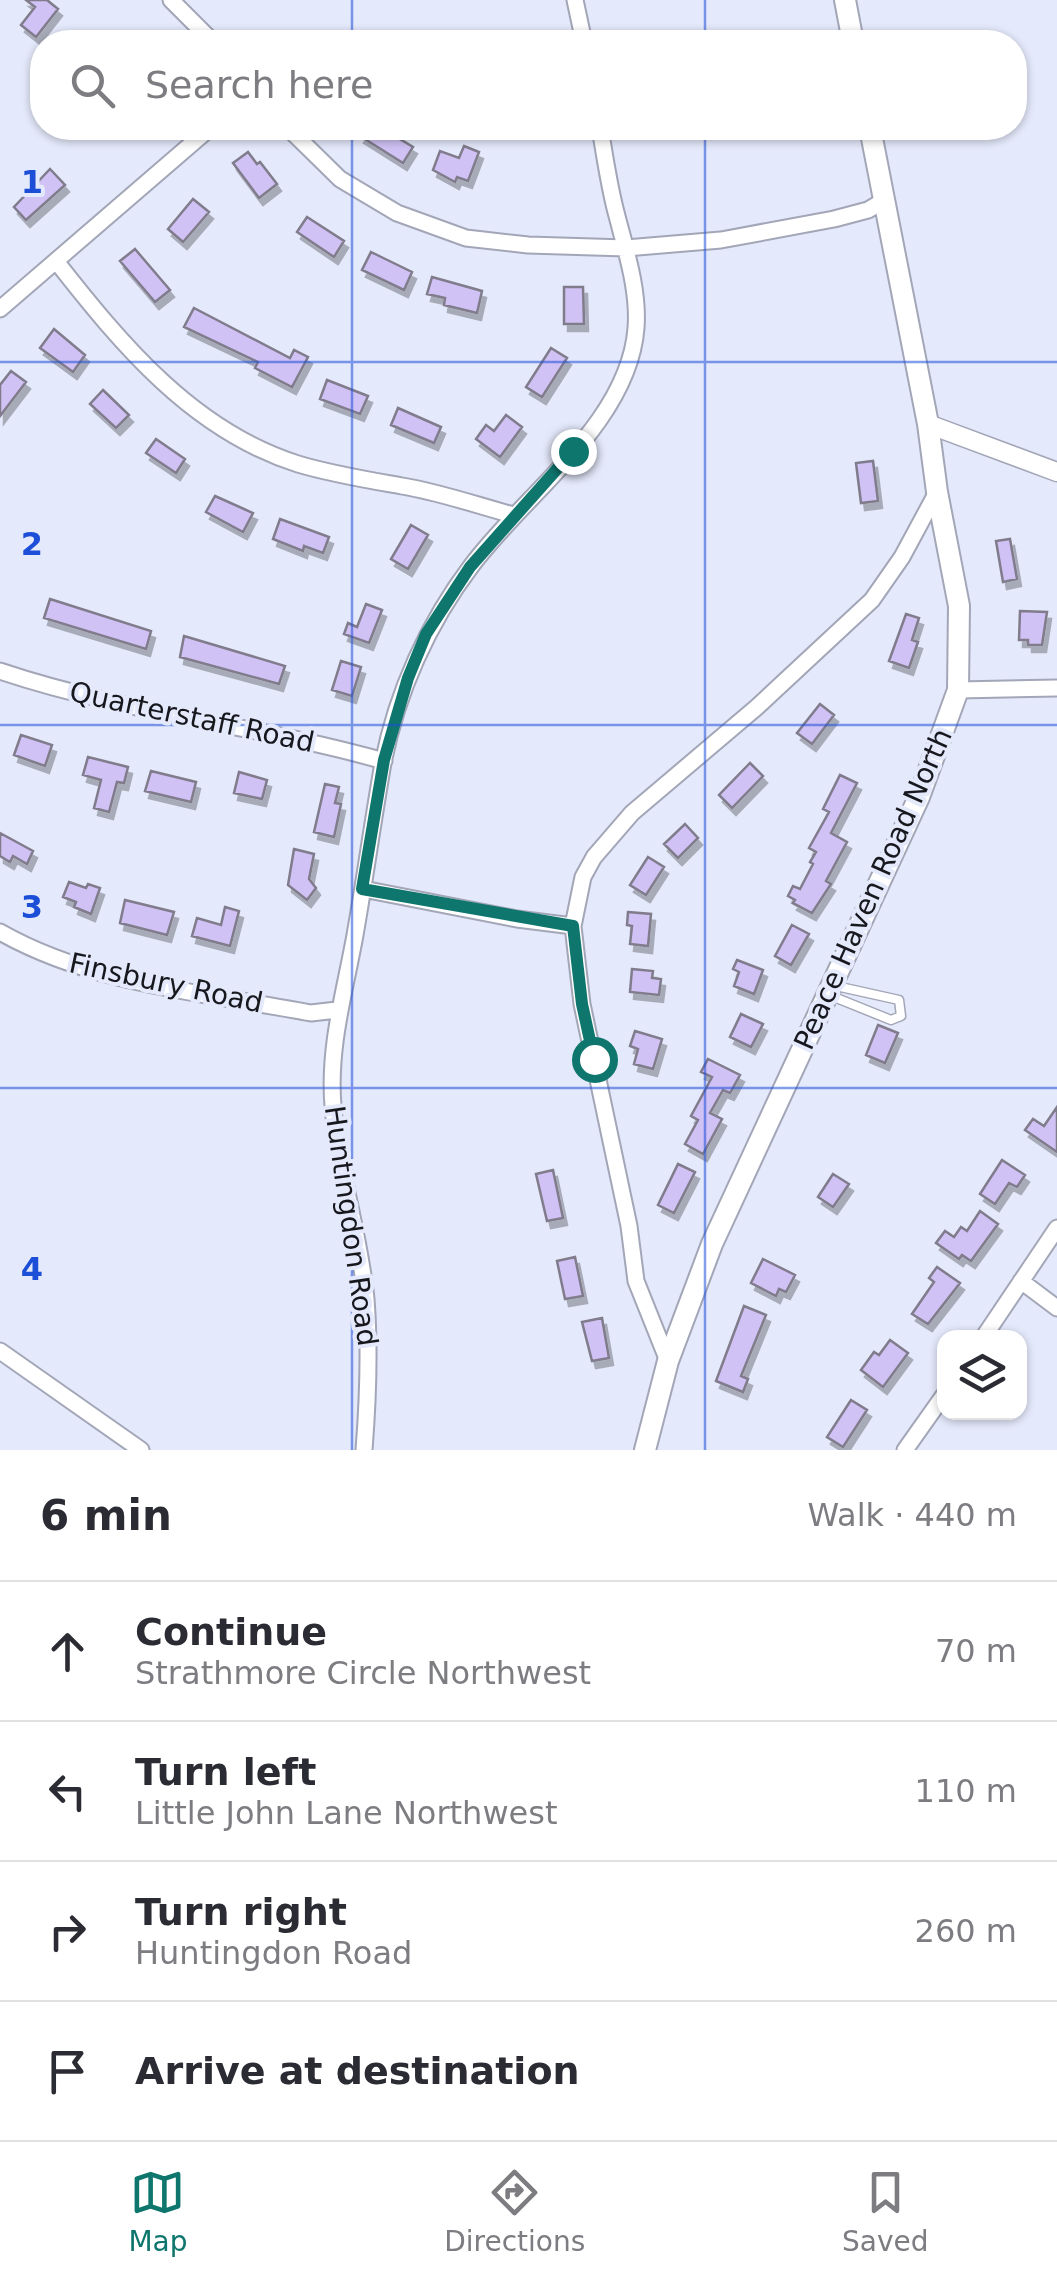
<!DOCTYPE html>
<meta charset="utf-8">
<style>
:root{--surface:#fff;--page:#f2f2f3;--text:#2b2b33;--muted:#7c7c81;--line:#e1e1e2;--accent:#0f766e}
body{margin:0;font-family:"DejaVu Sans",sans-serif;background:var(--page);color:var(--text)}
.controls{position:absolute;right:30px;bottom:30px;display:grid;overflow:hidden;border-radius:20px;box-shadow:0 2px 8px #0004}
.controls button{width:90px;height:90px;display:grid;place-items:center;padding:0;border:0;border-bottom:2px solid var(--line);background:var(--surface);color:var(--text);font:50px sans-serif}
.stop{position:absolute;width:30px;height:30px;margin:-22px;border:8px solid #0f766e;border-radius:50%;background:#fff}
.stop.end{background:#0f766e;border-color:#fff;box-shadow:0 2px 10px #0008}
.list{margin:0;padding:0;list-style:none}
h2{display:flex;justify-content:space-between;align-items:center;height:130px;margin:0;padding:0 40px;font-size:42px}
h2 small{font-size:32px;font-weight:400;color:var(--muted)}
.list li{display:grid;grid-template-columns:65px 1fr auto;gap:30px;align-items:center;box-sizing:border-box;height:140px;padding:0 40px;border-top:2px solid var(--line)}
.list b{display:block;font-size:38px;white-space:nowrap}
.list p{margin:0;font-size:32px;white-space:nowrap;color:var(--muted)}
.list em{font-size:32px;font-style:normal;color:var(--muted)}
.icon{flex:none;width:55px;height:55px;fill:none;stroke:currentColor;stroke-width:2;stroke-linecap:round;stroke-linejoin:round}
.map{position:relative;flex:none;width:1057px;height:1450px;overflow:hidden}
.search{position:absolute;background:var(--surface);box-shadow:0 2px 8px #0004;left:30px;right:30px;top:30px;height:110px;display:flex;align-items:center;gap:25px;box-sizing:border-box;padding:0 35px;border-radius:40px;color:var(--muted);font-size:38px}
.sheet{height:690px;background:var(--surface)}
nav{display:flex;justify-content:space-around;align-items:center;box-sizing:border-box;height:140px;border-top:2px solid var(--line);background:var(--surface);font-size:28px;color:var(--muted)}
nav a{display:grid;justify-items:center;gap:5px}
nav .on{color:var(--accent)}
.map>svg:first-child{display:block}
</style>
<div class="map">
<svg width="1057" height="1450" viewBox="0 0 1057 1450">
<defs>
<filter id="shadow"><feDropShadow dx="4" dy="7" stdDeviation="0" flood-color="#0004"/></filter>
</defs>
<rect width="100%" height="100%" fill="#e4e9fb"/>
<!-- building -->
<path fill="#d0c2f5" stroke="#807c8c" stroke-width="2.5" filter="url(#shadow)" d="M26 0H47L58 9 36 37 21 25 35 7Z
M366 128H392L398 131 395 136 413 147 403 163 360 136Z
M464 146 479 152 468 181 457 177 455 182 433 170 440 151 459 158Z
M248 152 257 164 260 162 277 184 259 198 233 163Z
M50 169 65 185 26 220 14 207Z
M193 199 209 212 183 242 168 229Z
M307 217 344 241 334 257 297 232Z
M135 249 170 290 155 302 120 261Z
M371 252 412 272 404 290 362 270Z
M432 277 482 291 477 313 444 305 445 298 427 294Z
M564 287H583L584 324H564Z
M194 308 290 358 294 350 308 357 292 387 255 368 258 362 184 327Z
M54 329 85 355 73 372 40 348Z
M551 348 567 358 542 397 526 387Z
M11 371 26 382 0 416V385Z
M327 380 368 396 360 414 320 399Z
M103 390 129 415 116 428 90 404Z
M398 408 441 427 434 443 391 425Z
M506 415 522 427 500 457 476 439 486 425 494 431Z
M156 439 185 459 176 473 146 453Z
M873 461 878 501 861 503 856 463Z
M215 496 253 513 243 532 206 512Z
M280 519 329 537 323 553 304 546 303 551 273 539Z
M411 525 428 535 408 569 391 559Z
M1010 539 1017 579 1003 582 996 541Z
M50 599 151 631 146 649 44 618Z
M366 604 382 610 369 643 344 634 348 623 357 627Z
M1020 611 1047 612 1042 645H1028V640H1019Z
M906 614 919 618 912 640 918 642 909 668 889 661Z
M184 636 285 666 279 684 180 657Z
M341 661 361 667 352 696 332 690Z
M820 704 834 715 812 744 797 733Z
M21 735 52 745 45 766 14 755Z
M88 757 128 767 124 783 117 782 109 812 94 808 101 780 83 775Z
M750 763 763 776 732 808 719 795Z
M151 771 196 782 191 802 145 791Z
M239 772 267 780 262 799 234 793Z
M840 775 857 783 831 833 847 842 826 881 831 884 812 913 793 903 795 900 788 896 793 886 800 889 813 864 810 862 816 852 809 848 829 812 823 809Z
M325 784 339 787 335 803 341 804 334 837 314 832Z
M685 824 698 838 678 858 664 844Z
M0 833 33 851 27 864 13 856 10 862 0 856Z
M294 849 314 854 309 879 316 888 307 900 288 885Z
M648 857 664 867 646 895 630 885Z
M69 882 86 888 88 884 100 888 91 914 74 907 76 902 63 897Z
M125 900 174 912 167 935 120 923Z
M225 907 239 911 230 946 192 936 197 918 221 925Z
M628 912 651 914 648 946 630 944 632 926 627 925Z
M792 925 809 934 791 965 775 956Z
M737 960 763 970 754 994 734 986 739 972 733 969Z
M632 969 653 971 652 978 661 979 659 995 630 992Z
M741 1014 763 1024 751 1047 730 1037Z
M878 1025 898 1033 885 1063 866 1055Z
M635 1031 662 1039 653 1069 634 1064 638 1049 630 1046Z
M708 1059 740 1075 730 1093 723 1090 710 1113 722 1119 703 1154 685 1144 698 1120 691 1116 712 1077 701 1072Z
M1057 1107V1152L1025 1130 1033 1119 1044 1126Z
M1002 1160 1025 1175 1017 1187 1009 1183 995 1204 980 1194Z
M678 1164 695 1172 674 1213 658 1205Z
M553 1170 563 1218 547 1221 536 1174Z
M833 1174 849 1184 833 1207 818 1197Z
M980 1211 998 1224 971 1261 962 1255 959 1259 936 1243 945 1231 954 1237 961 1227 967 1231Z
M575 1257 583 1296 565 1299 557 1261Z
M763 1259 795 1275 786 1292 779 1289 776 1296 751 1283Z
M937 1267 960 1283 928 1324 912 1314 934 1282 929 1278Z
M744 1306 766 1315 741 1376 748 1379 743 1392 716 1381Z
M602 1318 609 1358 592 1361 582 1322Z
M890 1340 908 1353 883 1387 861 1370 874 1352 879 1355Z
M851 1400 867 1410 843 1447 827 1437Z"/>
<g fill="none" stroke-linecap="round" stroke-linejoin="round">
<!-- service casing -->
<g stroke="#a2a6b7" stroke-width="11">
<path id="service" d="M829 995 891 1020 901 1016 899 1000 836 986"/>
</g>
<!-- minor casing -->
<g stroke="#a2a6b7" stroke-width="19">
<path id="minor" d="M171 0 213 42
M575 0 584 42
M288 128 340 179 397 213 466 238 528 245 626 248 721 240 834 219 868 210 885 200
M56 261C121 344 193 431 298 464 331 474 368 480 402 486 439 492 476 505 513 515
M0 309 210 128
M0 671C125 713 257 725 384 761
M958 690 1057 688
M363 889 517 919 573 926
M0 932C93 985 207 993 311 1013L337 1010
M1021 1281 1057 1308
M983 1338 1057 1228
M0 1351 141 1450
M668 1361 636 1281 629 1226 582 1004 573 926 583 877 594 857 632 813 757 707 872 600 902 557 937 492
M364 1450C368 1399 370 1350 366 1299 360 1234 338 1171 333 1106 328 1047 345 991 355 935 365 878 373 820 383 763 397 692 428 623 472 565 526 493 629 422 636 328 639 291 626 251 617 216 609 187 605 157 600 128
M905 1450 944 1395"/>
</g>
<!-- tertiary casing -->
<g stroke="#a2a6b7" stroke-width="21">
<path id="tertiary" d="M928 424 1057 472"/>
</g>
<!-- secondary casing -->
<g stroke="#a2a6b7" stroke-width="24">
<path id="secondary" d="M845 0 853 42
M645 1450 668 1361 712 1244 919 797 958 690 959 606 937 492 928 424 870 128"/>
</g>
<!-- service -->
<use href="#service" stroke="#fff" stroke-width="8"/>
<!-- minor -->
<use href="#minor" stroke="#fff" stroke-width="15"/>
<!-- tertiary -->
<use href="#tertiary" stroke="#fff" stroke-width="18"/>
<!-- secondary -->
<use href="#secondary" stroke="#fff" stroke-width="20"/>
</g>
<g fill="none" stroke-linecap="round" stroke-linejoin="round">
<!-- route -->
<path stroke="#0f766e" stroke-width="12" d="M573 451 470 567 426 634 408 678 384 760 362 889 573 926 582 1004 594 1059"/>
</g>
<!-- grid -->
<path fill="none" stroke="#1d4ed8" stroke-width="2.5" stroke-opacity="0.55" d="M352 0V42M705 0V42M352 128V1450M705 128V1450M0 362H1057M0 725H1057M0 1088H1057"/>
<g text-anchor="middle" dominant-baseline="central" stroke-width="8" stroke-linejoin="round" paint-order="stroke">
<!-- street labels -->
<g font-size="28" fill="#17181e" stroke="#e4e9fb">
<text transform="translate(192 717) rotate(12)">Quarterstaff Road</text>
<text transform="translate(873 889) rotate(-66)">Peace Haven Road North</text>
<text transform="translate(166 983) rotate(12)">Finsbury Road</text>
<text transform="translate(351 1226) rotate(82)">Huntingdon Road</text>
</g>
</g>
<g font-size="32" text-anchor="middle" font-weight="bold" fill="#1d4ed8" stroke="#e4e9fb" stroke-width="8" stroke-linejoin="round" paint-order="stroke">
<text x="32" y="193">1</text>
<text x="32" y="555">2</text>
<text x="32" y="918">3</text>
<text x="32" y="1280">4</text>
</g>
</svg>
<div class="controls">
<button><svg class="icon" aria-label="layers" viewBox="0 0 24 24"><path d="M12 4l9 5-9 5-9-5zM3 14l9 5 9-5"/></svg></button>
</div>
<div class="stop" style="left:594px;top:1059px"></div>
<div class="stop end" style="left:573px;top:451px"></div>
<div class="search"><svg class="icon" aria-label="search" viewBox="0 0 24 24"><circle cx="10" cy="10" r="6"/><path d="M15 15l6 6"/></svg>Search here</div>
</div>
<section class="sheet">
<h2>6 min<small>Walk · 440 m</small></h2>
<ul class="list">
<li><svg class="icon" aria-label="ahead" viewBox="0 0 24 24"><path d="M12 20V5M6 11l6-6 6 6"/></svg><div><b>Continue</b><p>Strathmore Circle Northwest</p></div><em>70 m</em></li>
<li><svg class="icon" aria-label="left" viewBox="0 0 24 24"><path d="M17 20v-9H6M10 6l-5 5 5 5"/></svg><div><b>Turn left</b><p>Little John Lane Northwest</p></div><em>110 m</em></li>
<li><svg class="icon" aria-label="right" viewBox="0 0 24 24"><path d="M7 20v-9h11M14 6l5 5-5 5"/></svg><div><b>Turn right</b><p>Huntingdon Road</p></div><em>260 m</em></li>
<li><svg class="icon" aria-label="arrive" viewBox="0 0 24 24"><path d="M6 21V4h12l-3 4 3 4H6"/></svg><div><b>Arrive at destination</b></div></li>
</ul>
</section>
<nav>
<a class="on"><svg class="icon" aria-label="map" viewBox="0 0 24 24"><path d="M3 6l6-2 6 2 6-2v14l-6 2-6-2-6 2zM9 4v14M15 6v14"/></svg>Map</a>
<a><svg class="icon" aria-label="directions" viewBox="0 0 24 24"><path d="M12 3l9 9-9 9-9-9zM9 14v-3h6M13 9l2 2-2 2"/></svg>Directions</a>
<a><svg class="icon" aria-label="saved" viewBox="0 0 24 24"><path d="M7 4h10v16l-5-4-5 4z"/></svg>Saved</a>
</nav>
